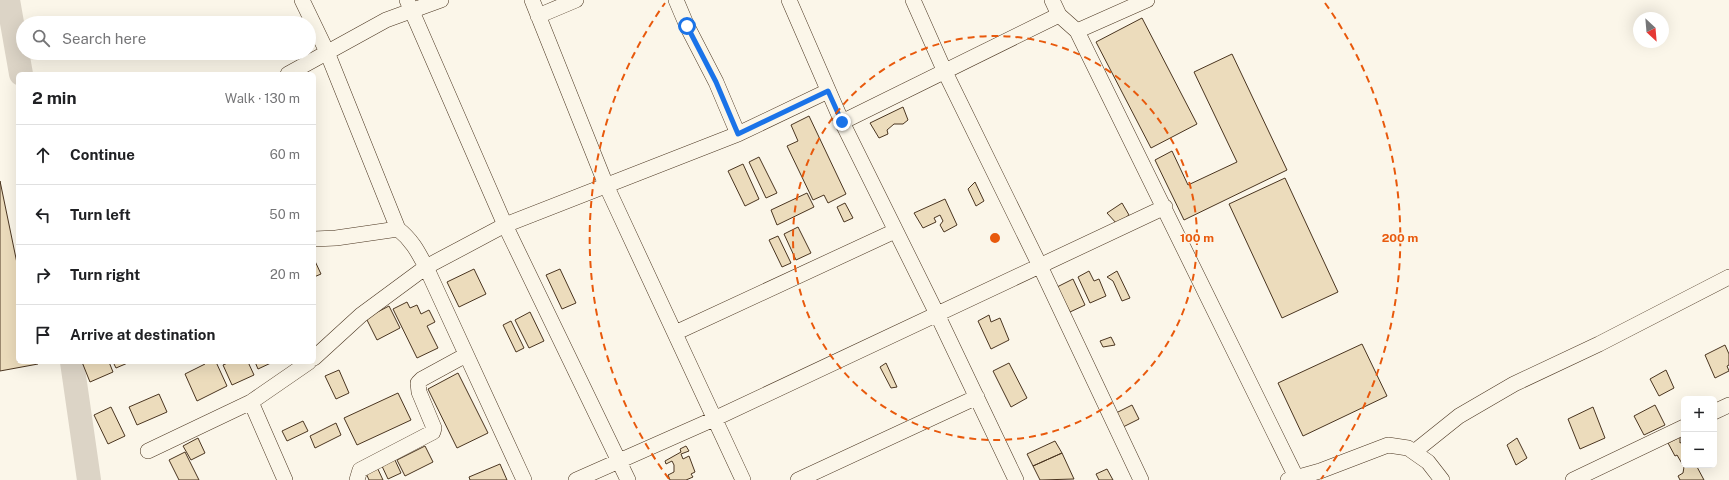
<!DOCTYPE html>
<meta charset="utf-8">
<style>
:root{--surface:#fff;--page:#f6f6f6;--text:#202124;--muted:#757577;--line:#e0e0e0}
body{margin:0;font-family:"Public Sans",sans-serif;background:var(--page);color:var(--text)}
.controls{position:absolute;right:12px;bottom:12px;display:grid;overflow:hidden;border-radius:6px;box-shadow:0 4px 16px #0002}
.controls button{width:36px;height:36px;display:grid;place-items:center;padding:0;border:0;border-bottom:1px solid var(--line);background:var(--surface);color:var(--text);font:20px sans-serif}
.compass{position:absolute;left:1633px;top:12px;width:36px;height:36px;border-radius:50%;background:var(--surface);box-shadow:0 4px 16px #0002;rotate:154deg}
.stop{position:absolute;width:12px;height:12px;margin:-9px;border:3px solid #1a73e8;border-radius:50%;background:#fff}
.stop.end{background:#1a73e8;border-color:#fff;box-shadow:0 1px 4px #0008}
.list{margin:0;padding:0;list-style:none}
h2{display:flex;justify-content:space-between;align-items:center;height:52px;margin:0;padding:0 16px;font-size:17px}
h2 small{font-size:13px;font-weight:400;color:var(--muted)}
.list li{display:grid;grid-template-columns:26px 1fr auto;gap:12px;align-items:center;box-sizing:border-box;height:60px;padding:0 16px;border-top:1px solid var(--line)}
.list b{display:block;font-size:15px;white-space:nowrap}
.list em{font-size:13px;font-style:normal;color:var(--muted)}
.icon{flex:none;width:22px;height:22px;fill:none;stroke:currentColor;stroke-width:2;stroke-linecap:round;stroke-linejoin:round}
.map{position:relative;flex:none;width:1729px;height:480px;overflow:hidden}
.search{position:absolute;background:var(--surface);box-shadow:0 4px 16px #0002;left:16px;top:16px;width:300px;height:44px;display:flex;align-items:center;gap:10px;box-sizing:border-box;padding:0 14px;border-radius:22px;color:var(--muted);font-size:15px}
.panel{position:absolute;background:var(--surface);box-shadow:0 4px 16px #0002;left:16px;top:72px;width:300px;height:292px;border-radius:6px}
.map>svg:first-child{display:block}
</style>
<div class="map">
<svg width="1729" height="480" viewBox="0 0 1729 480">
<rect width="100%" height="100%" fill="#fbf6e9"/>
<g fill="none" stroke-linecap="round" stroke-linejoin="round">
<!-- river -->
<path stroke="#dcd4c6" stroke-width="24" d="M8 0 21 74
M72 362 89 480"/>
</g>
<!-- building -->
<path fill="#ecdcbc" stroke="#4a3520" d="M1142 18 1197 124 1151 148 1096 42Z
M1232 54 1287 170 1184 220 1155 160 1172 151 1188 185 1237 162 1194 72Z
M903 107 908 120 903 124H894L887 130 888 134 879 138 870 123Z
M809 116 846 194 828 203 824 195 813 200 787 146 798 141 791 125Z
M759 157 777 193 766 198 749 162Z
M743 164 759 199 745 206 728 171Z
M1285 178 1338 292 1282 318 1229 204Z
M0 181 18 268V362H37L38 364 0 371Z
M975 182 984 201 976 206 968 189Z
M807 193 814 207 777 225 771 210Z
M945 199 957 225 944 232 940 225 943 221 940 215 934 218 936 222 923 228 914 213Z
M845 203 853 218 844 222 837 207Z
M1122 203 1129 215 1117 224 1107 213Z
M798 227 811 253 796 260 784 234Z
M778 236 791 263 782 267 769 240Z
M314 259 321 274 314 277Z
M474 269 486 294 459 307 447 282Z
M560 269 576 303 562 309 546 275Z
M1089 271 1094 281 1099 279 1106 296 1090 303 1078 277Z
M1117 271 1130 298 1122 301 1113 281 1107 277Z
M1073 279 1085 305 1070 312 1057 287Z
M407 302 410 308 417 305 421 314 429 310 435 322 427 326 438 348 417 358 393 309Z
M389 306 400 328 377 340 366 318Z
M530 312 544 341 529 348 515 320Z
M989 315 991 322 1000 318 1009 340 991 349 978 321Z
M511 321 524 348 516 352 503 325Z
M1111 337 1115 345 1103 347 1100 341Z
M1362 344 1387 396 1303 436 1278 383Z
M1725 345 1729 354V365L1727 366 1729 371 1715 378 1705 355Z
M82 362H109L113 372 90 382Z
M113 362H130L116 368Z
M204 362H216L227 386 197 401 185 374 205 364Z
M230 362H248L254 375 232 385 223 365Z
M255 362H273L258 369Z
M886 363 897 387 891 388 880 367Z
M1009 363 1027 398 1011 407 993 371Z
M339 370 349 393 336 399 325 376Z
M1666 370 1674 388 1659 396 1650 379Z
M458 373 488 433 457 448 428 389Z
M398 393 411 420 357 445 344 418Z
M159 394 167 412 137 425 129 407Z
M1132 405 1139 419 1121 428 1114 414Z
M1655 405 1665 425 1644 435 1634 416Z
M111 407 125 436 108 444 94 415Z
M1593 407 1605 438 1580 449 1568 419Z
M303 421 308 431 287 441 282 431Z
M336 423 341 435 315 448 310 436Z
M1680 437V443L1684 441V465H1696L1704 480H1680L1678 476 1683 473 1684 467 1677 455 1675 456 1668 443Z
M198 438 205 453 191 460 183 446Z
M1517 438 1527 458 1516 465 1507 445Z
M1055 441 1062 453 1033 466 1027 454Z
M425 446 433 462 405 476 397 460Z
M686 446 689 451 681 454 683 459 689 456 695 472 691 474 693 477 686 480H670L668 475 674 472V465L672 461 666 464 665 461 681 452 680 449Z
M185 452 199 480H179L169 460Z
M1062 453 1074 479 1040 480 1033 466Z
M394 458 401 473 388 479 381 464Z
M500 464 507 480H470L469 477Z
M376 465 383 480H369L365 471Z
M1107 469 1113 480H1099L1096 474Z"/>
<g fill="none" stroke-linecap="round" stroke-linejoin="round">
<!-- minor casing -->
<g stroke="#4a3520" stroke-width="16">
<path id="minor" d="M302 0 327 52 398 229C412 240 418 252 426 267L524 480
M407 0 505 225 628 480
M532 0 606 185 743 480
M676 0 687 26 716 82 738 134
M789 0 842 122 937 314 1016 480
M913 0 945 72 1040 266 1141 480
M1052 0 1059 15 1077 31 1296 477
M538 16 576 0
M1077 31 1147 0
M288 74 386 20 441 0
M842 122 1059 15
M314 239 336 238 398 229
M675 333 895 231
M314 358 361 315 426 267 505 225 738 134 828 91
M251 402 285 480
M1714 412 1729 405
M148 451 251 402 309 362
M1414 452 1459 416 1514 384 1599 344 1729 277
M357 480 360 470 433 432 434 428 419 392 418 383 422 379 466 355
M576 480 714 419 1165 207
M798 480 977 397
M1288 480 1320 471 1388 445 1408 448 1428 462 1442 480
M1573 480 1684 427"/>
</g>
<!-- minor -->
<use href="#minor" stroke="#fbf6e9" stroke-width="15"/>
</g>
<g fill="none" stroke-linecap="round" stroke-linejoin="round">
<!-- route -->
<path stroke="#1a73e8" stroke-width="5" d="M687 26 716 82 738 134 828 91 842 122"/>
</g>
<!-- distance rings -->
<g fill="none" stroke="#e8590c" stroke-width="2" stroke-dasharray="7 5">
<circle cx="995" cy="238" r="202"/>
<path d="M669 479A405 405 0 0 1 665 3M1325 3A405 405 0 0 1 1321 479"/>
</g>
<circle cx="995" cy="238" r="6" fill="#e8590c" stroke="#fbf6e9" stroke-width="2"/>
<g font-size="12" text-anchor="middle" font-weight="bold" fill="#e8590c" stroke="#fbf6e9" stroke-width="3" stroke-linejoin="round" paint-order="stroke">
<text x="1197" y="242">100 m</text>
<text x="1400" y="242">200 m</text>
</g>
</svg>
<div class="controls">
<button>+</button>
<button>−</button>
</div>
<svg class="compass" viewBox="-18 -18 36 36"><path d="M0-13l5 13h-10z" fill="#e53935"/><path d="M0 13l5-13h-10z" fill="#757577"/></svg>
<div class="stop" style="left:687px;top:26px"></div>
<div class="stop end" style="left:842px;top:122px"></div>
<div class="search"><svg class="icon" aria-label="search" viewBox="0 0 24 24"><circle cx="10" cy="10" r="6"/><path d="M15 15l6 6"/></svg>Search here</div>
<section class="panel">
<h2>2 min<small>Walk · 130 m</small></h2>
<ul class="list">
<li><svg class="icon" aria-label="ahead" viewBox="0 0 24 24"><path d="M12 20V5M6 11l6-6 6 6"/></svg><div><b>Continue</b></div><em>60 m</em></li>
<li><svg class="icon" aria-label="left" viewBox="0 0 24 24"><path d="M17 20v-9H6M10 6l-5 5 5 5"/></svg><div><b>Turn left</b></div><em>50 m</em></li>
<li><svg class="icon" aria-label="right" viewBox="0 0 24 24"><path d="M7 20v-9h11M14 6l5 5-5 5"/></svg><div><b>Turn right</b></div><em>20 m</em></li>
<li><svg class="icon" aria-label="arrive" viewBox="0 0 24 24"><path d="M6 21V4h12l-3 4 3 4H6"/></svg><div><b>Arrive at destination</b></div></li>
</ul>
</section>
</div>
